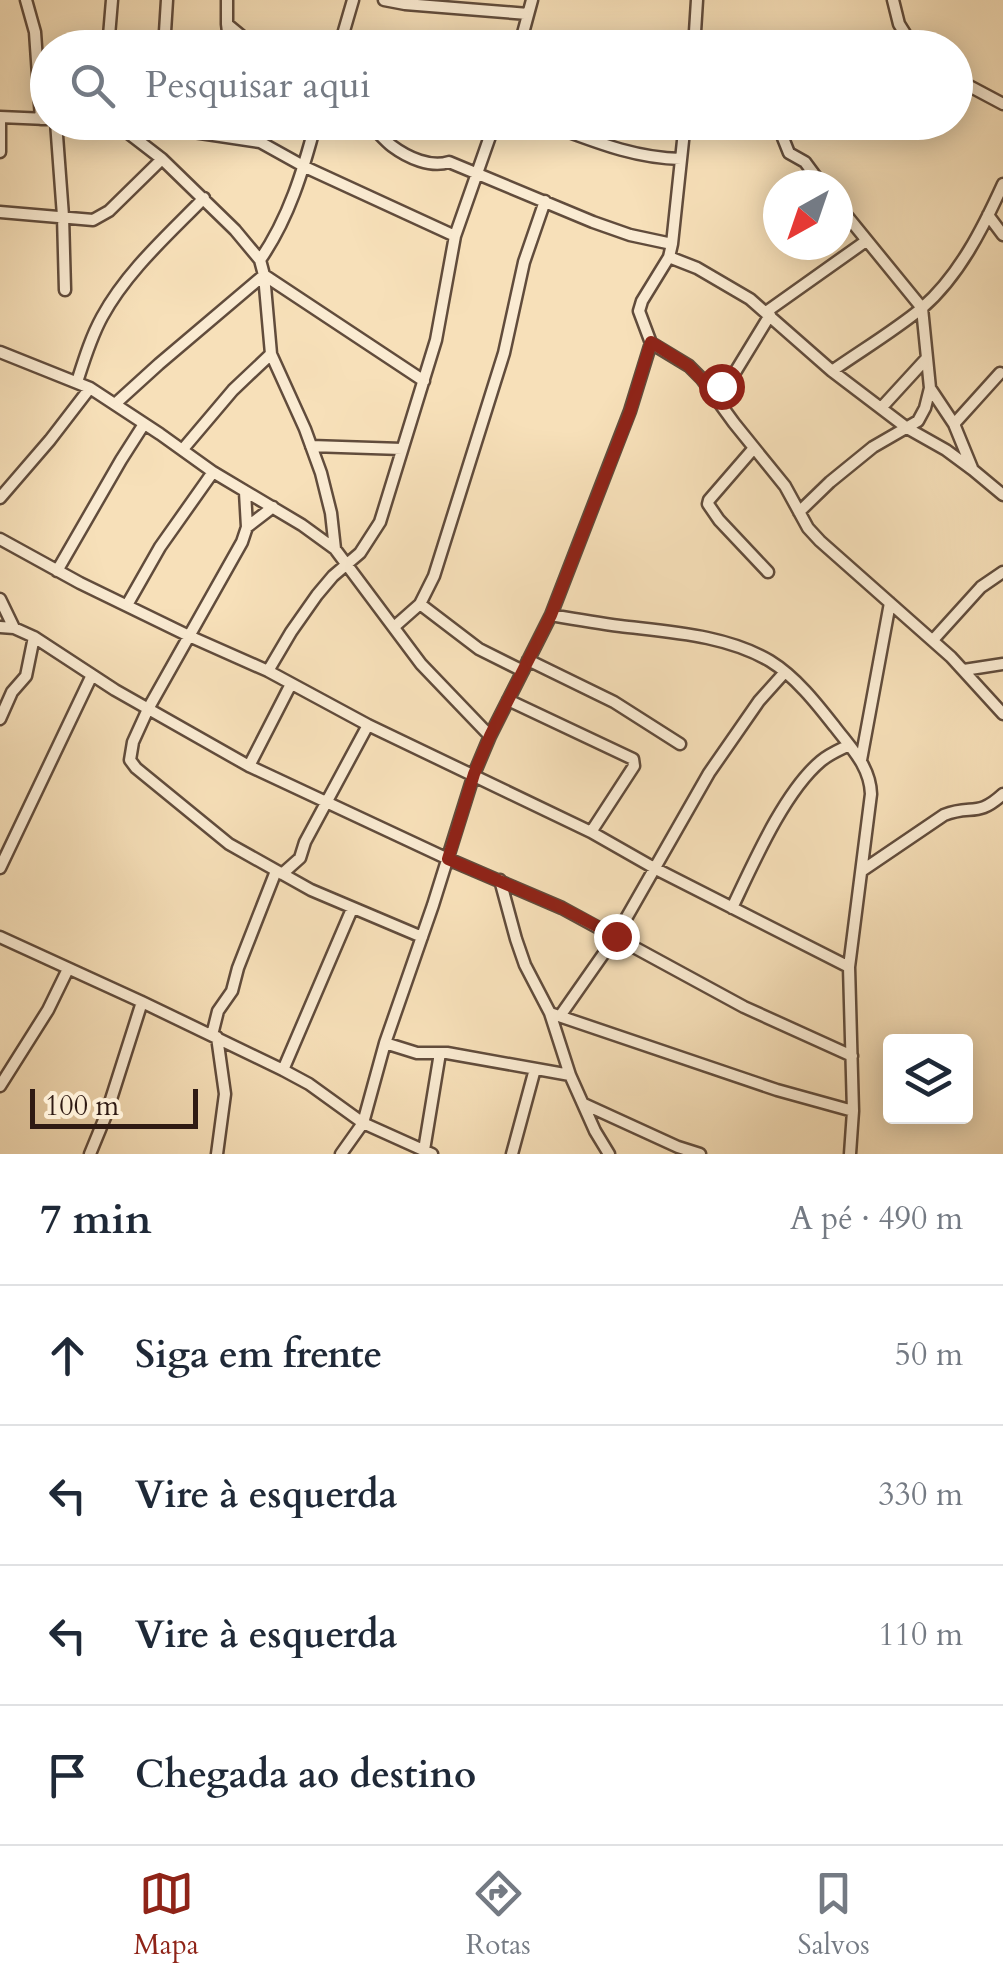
<!DOCTYPE html>
<html lang="pt">
<meta charset="utf-8">
<style>
:root{--surface:#fff;--page:#f2f2f3;--text:#1f2937;--muted:#747a83;--line:#e0e1e3;--accent:#8f2418}
body{margin:0;font-family:Cardo,serif;background:var(--page);color:var(--text)}
.controls{position:absolute;right:30px;bottom:30px;display:grid;overflow:hidden;border-radius:10px;box-shadow:0 5px 25px #0003}
.controls button{width:90px;height:90px;display:grid;place-items:center;padding:0;border:0;border-bottom:2px solid var(--line);background:var(--surface);color:var(--text);font:50px sans-serif}
.compass{position:absolute;left:763px;top:170px;width:90px;height:90px;border-radius:50%;background:var(--surface);box-shadow:0 5px 25px #0003;rotate:220deg}
.scale{position:absolute;left:30px;bottom:25px;width:168px;box-sizing:border-box;padding-left:10px;border:5px solid #2f1a13;border-top:0;font-size:28px;line-height:35px;white-space:nowrap;color:#2f1a13;-webkit-text-stroke:8px #faebd2;paint-order:stroke}
.stop{position:absolute;width:30px;height:30px;margin:-22px;border:8px solid #8f2418;border-radius:50%;background:#fff}
.stop.end{background:#8f2418;border-color:#fff;box-shadow:0 2px 10px #0008}
.list{margin:0;padding:0;list-style:none}
h2{display:flex;justify-content:space-between;align-items:center;height:130px;margin:0;padding:0 40px;font-size:42px}
h2 small{font-size:32px;font-weight:400;color:var(--muted)}
.list li{display:grid;grid-template-columns:65px 1fr auto;gap:30px;align-items:center;box-sizing:border-box;height:140px;padding:0 40px;border-top:2px solid var(--line)}
.list b{display:block;font-size:38px;white-space:nowrap}
.list em{font-size:32px;font-style:normal;color:var(--muted)}
.icon{flex:none;width:55px;height:55px;fill:none;stroke:currentColor;stroke-width:2;stroke-linecap:round;stroke-linejoin:round}
.map{position:relative;flex:none;width:1003px;height:1154px;overflow:hidden}
.search{position:absolute;background:var(--surface);box-shadow:0 5px 25px #0003;left:30px;right:30px;top:30px;height:110px;display:flex;align-items:center;gap:25px;box-sizing:border-box;padding:0 35px;border-radius:55px;color:var(--muted);font-size:38px}
.sheet{height:690px;background:var(--surface)}
nav{display:flex;justify-content:space-around;align-items:center;box-sizing:border-box;height:140px;border-top:2px solid var(--line);background:var(--surface);font-size:28px;color:var(--muted)}
nav a{display:grid;justify-items:center;gap:5px}
nav .on{color:var(--accent)}
.map>svg:first-child{display:block}
</style>
<div class="map">
<svg width="1003" height="1154" viewBox="0 0 1003 1154">
<rect width="100%" height="100%" fill="#f7e0b9"/>
<filter id="stains"><feTurbulence type="fractalNoise" baseFrequency=".002" numOctaves="4"/><feColorMatrix values="0 0 0 0 .2 0 0 0 0 .09 0 0 0 0 .02 0 0 0 .5 -.17"/></filter>
<radialGradient id="worn" r=".72"><stop offset=".6" stop-color="#630" stop-opacity="0"/><stop offset="1" stop-color="#630" stop-opacity=".3"/></radialGradient>
<g fill="none" stroke-linecap="round" stroke-linejoin="round">
<!-- street casing -->
<g stroke="#614c3c" stroke-width="15">
<path id="street" d="M26 0 35 32 41 119
M227 0V24L256 48
M384 0 405 4 528 14
M893 0 899 24 914 48
M227 24 230 48
M108 48 112 0
M164 48 167 0
M339 48 353 0
M519 48 532 0
M694 48 697 0
M956 79 1003 104
M0 117 47 119
M56 122 63 216 65 290
M106 122 127 132 162 159 235 230 260 260 264 275 271 354 305 429 321 473 331 513 335 549 421 664 490 736
M243 122 245 139
M366 122C376 129 383 139 392 146 408 158 431 168 449 162L593 222 630 235 672 244
M542 122C589 139 631 158 681 159
M698 122 730 128H779L789 153 805 162 822 185
M127 132 160 127 260 142 305 167 455 236
M0 152V117
M838 205 922 308 930 388 954 424 972 468
M0 212 93 220 109 211 162 159
M988 215 1003 235
M669 257 697 268 750 299 832 371 907 428 946 450 973 470 1003 495
M260 260C289 218 303 171 316 122
M766 312 866 241
M651 343 689 366 702 379 734 423 785 486 808 528 820 541 951 657 1003 714
M0 352 90 388 160 434 213 472 302 525 335 549
M832 371C862 350 894 331 922 308 959 276 983 228 1003 184
M77 382C84 360 91 337 102 317 127 271 168 235 204 198
M713 392 734 374 770 315
M115 404 159 364 264 275 424 381
M882 407 926 359
M954 424 1000 373
M311 446 402 449
M754 448 709 500 708 504 719 520 768 572
M183 449 233 390 271 354
M245 492 247 527 242 542 148 709 133 742 130 760 136 768 229 844 311 890 422 937
M0 498 50 440 90 388
M799 512 830 482 873 447 918 421 925 408 930 388
M247 527 273 507
M0 539 80 583 189 636 268 671 368 725 591 832 656 869 849 967
M57 571 121 460 144 424
M0 599 14 628
M420 604 479 649 523 671
M127 605 160 547 213 472
M551 615C574 619 597 623 620 626 670 632 726 635 770 661 796 677 817 704 835 727 851 748 870 766 871 794L849 967 853 1111 850 1154
M0 627 14 628 34 637 115 690 249 766 448 859 562 908 744 1007 852 1056
M394 627 420 604 434 576 504 353 524 262 545 201
M933 640 981 587 1003 572
M528 660 614 702 680 744
M964 670 1003 664
M268 671 291 632 317 595 333 576 360 553 380 522 436 340 455 236 495 122
M508 700 633 759 634 766 591 832
M0 719 12 692 26 676 34 637
M861 760 890 603
M249 766 291 684
M0 868 92 675
M863 870 944 815C972 804 977 818 1003 794
M282 874 300 858 305 842 368 725
M500 880 516 939 525 965 550 1013 570 1075 595 1131 609 1154
M732 908C753 864 784 792 821 761 829 754 839 750 849 745
M0 937 142 1002 283 1070 309 1084 363 1123 432 1154
M550 1013 777 1090 853 1111
M560 1016 616 936 709 773 759 701 785 672
M212 1035 218 1011 232 991 238 968 276 871
M385 1043 417 1053H447L570 1075
M283 1070 352 909
M0 1086 48 1010 68 969
M584 1104 678 1147 700 1154
M424 1150 440 1053
M90 1154 106 1115 142 1002
M217 1154 225 1094 217 1037
M341 1154 363 1123 385 1043 433 905 474 774 490 736 551 615 630 411 651 343 639 311 642 301 669 257 672 244 685 122
M512 1154 535 1069"/>
</g>
<!-- street -->
<use href="#street" stroke="#faebd2" stroke-width="10"/>
</g>
<g fill="none" stroke-linecap="round" stroke-linejoin="round">
<!-- route -->
<path stroke="#8f2418" stroke-width="12" d="M616 936 562 908 448 859 474 774 490 736 551 615 630 412 651 342 689 366 713 392 721 386"/>
</g>
<rect width="100%" height="100%" filter="url(#stains)"/>
<rect width="100%" height="100%" fill="url(#worn)"/>
</svg>
<div class="controls">
<button><svg class="icon" aria-label="layers" viewBox="0 0 24 24"><path d="M12 4l9 5-9 5-9-5zM3 14l9 5 9-5"/></svg></button>
</div>
<svg class="compass" viewBox="-18 -18 36 36"><path d="M0-13l5 13h-10z" fill="#e53935"/><path d="M0 13l5-13h-10z" fill="#747a83"/></svg>
<div class="scale">100 m</div>
<div class="stop" style="left:721px;top:386px"></div>
<div class="stop end" style="left:616px;top:936px"></div>
<div class="search"><svg class="icon" aria-label="search" viewBox="0 0 24 24"><circle cx="10" cy="10" r="6"/><path d="M15 15l6 6"/></svg>Pesquisar aqui</div>
</div>
<section class="sheet">
<h2>7 min<small>A pé · 490 m</small></h2>
<ul class="list">
<li><svg class="icon" aria-label="ahead" viewBox="0 0 24 24"><path d="M12 20V5M6 11l6-6 6 6"/></svg><div><b>Siga em frente</b></div><em>50 m</em></li>
<li><svg class="icon" aria-label="left" viewBox="0 0 24 24"><path d="M17 20v-9H6M10 6l-5 5 5 5"/></svg><div><b>Vire à esquerda</b></div><em>330 m</em></li>
<li><svg class="icon" aria-label="left" viewBox="0 0 24 24"><path d="M17 20v-9H6M10 6l-5 5 5 5"/></svg><div><b>Vire à esquerda</b></div><em>110 m</em></li>
<li><svg class="icon" aria-label="arrive" viewBox="0 0 24 24"><path d="M6 21V4h12l-3 4 3 4H6"/></svg><div><b>Chegada ao destino</b></div></li>
</ul>
</section>
<nav>
<a class="on"><svg class="icon" aria-label="map" viewBox="0 0 24 24"><path d="M3 6l6-2 6 2 6-2v14l-6 2-6-2-6 2zM9 4v14M15 6v14"/></svg>Mapa</a>
<a><svg class="icon" aria-label="directions" viewBox="0 0 24 24"><path d="M12 3l9 9-9 9-9-9zM9 14v-3h6M13 9l2 2-2 2"/></svg>Rotas</a>
<a><svg class="icon" aria-label="saved" viewBox="0 0 24 24"><path d="M7 4h10v16l-5-4-5 4z"/></svg>Salvos</a>
</nav>
